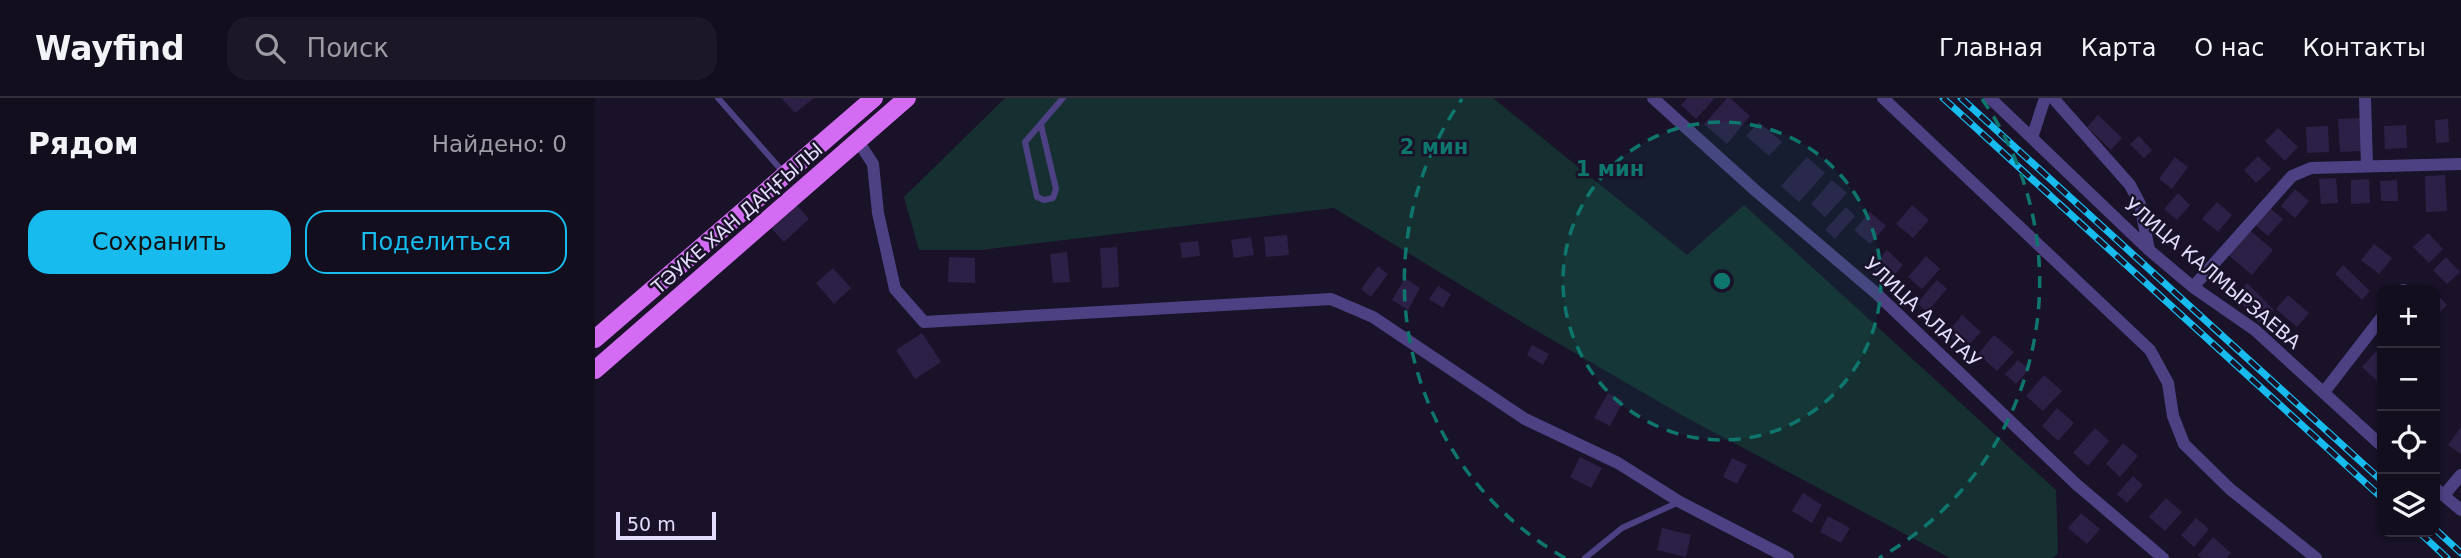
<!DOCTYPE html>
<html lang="ru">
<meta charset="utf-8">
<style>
:root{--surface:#130e1e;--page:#1c1727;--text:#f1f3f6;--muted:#9d9ca4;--line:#322e3c;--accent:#18bbed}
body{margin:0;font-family:"DejaVu Sans",sans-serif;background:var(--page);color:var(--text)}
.controls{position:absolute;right:21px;bottom:21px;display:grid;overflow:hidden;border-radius:14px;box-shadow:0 2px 5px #0004}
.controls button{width:63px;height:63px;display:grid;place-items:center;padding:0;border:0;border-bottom:2px solid var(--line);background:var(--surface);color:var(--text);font:35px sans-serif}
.scale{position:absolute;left:21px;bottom:18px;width:100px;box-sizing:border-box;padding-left:7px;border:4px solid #e4dcfc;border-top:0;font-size:19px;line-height:24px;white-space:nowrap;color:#e4dcfc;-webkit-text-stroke:5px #191228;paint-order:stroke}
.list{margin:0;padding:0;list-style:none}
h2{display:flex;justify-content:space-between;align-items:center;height:91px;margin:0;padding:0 28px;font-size:30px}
h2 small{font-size:23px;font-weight:400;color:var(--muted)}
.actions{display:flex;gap:14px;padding:21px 28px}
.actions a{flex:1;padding:16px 0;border:2px solid var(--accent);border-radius:21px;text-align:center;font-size:24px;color:var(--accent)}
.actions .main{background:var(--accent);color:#111}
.icon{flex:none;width:38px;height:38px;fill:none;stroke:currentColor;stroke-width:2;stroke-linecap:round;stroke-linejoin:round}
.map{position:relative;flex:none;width:1866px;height:460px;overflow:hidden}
header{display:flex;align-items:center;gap:42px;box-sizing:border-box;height:98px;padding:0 35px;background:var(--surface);border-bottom:2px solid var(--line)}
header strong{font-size:33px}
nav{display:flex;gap:38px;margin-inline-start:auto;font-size:24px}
.search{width:490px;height:63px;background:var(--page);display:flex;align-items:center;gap:18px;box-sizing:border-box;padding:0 24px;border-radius:21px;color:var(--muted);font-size:26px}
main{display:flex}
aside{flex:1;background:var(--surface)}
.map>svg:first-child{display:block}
</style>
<header>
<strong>Wayfind</strong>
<div class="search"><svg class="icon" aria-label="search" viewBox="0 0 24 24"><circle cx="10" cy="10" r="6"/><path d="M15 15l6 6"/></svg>Поиск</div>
<nav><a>Главная</a><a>Карта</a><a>О нас</a><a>Контакты</a></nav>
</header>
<main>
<aside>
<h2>Рядом<small>Найдено: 0</small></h2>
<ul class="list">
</ul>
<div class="actions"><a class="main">Сохранить</a><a>Поделиться</a></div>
</aside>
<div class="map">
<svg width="1866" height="460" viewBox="0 0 1866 460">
<rect width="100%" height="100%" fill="#191228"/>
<!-- park -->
<path fill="#162f31" d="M410 0H898L1092 157 1149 107 1461 392 1463 455 1458 460H1355L1092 320 930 226 739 110 386 152H324L309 99Z"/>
<!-- building -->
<path fill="#2d2047" d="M186 0H219L200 15Z
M1092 0H1120L1101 21 1086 7Z
M1132 0H1135L1155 18 1132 46 1109 26Z
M1503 17 1527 40 1516 52 1492 29Z
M1765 20 1767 53 1745 54 1743 21Z
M1853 21 1854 44 1841 45 1840 22Z
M1164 24 1187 44 1174 58 1151 38Z
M1811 27 1812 50 1790 51 1789 28Z
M1733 28 1734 54 1712 55 1711 29Z
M1683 30 1703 49 1690 63 1670 43Z
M1544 38 1557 52 1549 60 1535 46Z
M1663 58 1676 71 1661 85 1649 72Z
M1212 59 1230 75 1204 104 1186 88Z
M1580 59 1593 69 1577 91 1564 81Z
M1850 77 1852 113 1831 114 1830 78Z
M1741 80 1743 105 1726 106 1724 81Z
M1774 81 1775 105 1756 106V82Z
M1237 82 1252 95 1230 119 1216 106Z
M1802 82 1803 103H1786L1785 83Z
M1700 91 1714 103 1700 120 1686 108Z
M1583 95 1595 107 1582 122 1569 111Z
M1622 104 1637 117 1623 134 1607 121Z
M202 107 214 121 189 144 176 130Z
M1317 107 1334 122 1318 140 1301 126Z
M1251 109 1260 118 1240 141 1230 132Z
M1674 109 1688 121 1673 138 1659 126Z
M1275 114 1291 128 1275 146 1259 132Z
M1652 130 1678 152 1657 177 1631 155Z
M1833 135 1848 151 1834 165 1818 149Z
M692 137 694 157 671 159 669 139Z
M656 139 659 157 639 160 636 142Z
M603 143 605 158 587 160 585 145Z
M1779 146 1797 160 1784 176 1766 162Z
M522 149 524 189 507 190 505 150Z
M1292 152 1308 167 1294 184 1277 169Z
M472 154 475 184 458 185 455 156Z
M1331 158 1345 171 1327 191 1313 179Z
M354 159 380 160V185L353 184Z
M1851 159 1865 174 1852 186 1838 172Z
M1748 167 1775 193 1767 202 1740 176Z
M783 168 793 176 776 199 766 191Z
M238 170 256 190 239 206 221 185Z
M810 180 825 190 813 212 797 202Z
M1342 182 1352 191 1332 214 1322 205Z
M1652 185 1679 212 1665 225 1639 198Z
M843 188 856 196 848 210 834 201Z
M1693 197 1714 215 1702 229 1681 211Z
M1843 197 1852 207 1840 219V201Z
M1367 217 1386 234 1370 251 1352 235Z
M327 235 346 264 320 281 301 252Z
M1399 237 1419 254 1402 273 1383 256Z
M937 247 954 256 948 267 932 257Z
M1784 250 1787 253V281L1784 285 1767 269Z
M1423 262 1434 271 1421 286 1410 276Z
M1449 277 1467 293 1448 313 1431 298Z
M1013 295 1028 303 1015 328 999 320Z
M1462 310 1479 325 1463 343 1447 328Z
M1866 329V356L1853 347Z
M1500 330 1514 343 1493 368 1478 355Z
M1528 345 1543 358 1525 379 1511 366Z
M985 359 1007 370 996 390 975 379Z
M1137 360 1152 367 1142 386 1128 379Z
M1538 378 1548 387 1532 405 1522 396Z
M1208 395 1227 407 1217 425 1197 413Z
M1571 400 1587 414 1570 433 1554 419Z
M1486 415 1505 431 1492 446 1473 430Z
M1233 418 1255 430 1246 445 1225 434Z
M1601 420 1614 431 1599 449 1586 437Z
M1067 430 1096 437 1091 459 1062 452Z
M1618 439 1636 455 1631 460H1606L1603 457Z"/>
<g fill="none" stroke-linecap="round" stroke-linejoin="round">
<!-- service -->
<path stroke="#4d4183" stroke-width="6" d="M123 0 189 75
M446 27 461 91 458 100 449 102 442 99 430 44 468 0
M990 460 1027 430 1084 404"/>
<!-- minor -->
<path stroke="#4d4183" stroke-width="12" d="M1058 0 1161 93 1282 196 1481 386 1568 460
M1288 0 1555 252 1573 285 1578 318 1589 346 1635 391 1721 460
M1395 0 1554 152 1598 189 1660 232 1787 348
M1458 0 1535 87 1545 106 1554 152
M1770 0 1772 68
M1437 40 1450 0
M263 43 278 66 283 115 300 191 329 224 736 201 778 219 930 321 1023 365 1085 404 1193 460
M1598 189 1697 78 1716 70 1866 66
M1808 192H1809
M1729 294 1787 219
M1840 390 1866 412
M1849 397 1866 377"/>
<!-- primary -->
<path stroke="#d36cf3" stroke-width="18" d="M0 241 279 0
M0 272 312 0"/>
<!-- rail casing -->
<g stroke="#18bbed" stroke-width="7">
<path id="rail" d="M1348 0 1787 400
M1366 0 1787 383
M1840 431 1866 455
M1824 434 1852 460"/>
</g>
<!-- rail -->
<use href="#rail" stroke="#191228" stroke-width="4.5" stroke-dasharray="13" stroke-linecap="butt"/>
</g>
<!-- distance rings -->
<circle cx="1127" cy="183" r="159" fill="#0f766e" fill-opacity=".12"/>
<g fill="none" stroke="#0f766e" stroke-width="3.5" stroke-dasharray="12 9">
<circle cx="1127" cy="183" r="159"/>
<path d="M970 460A318 318 0 0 1 867 1M1387 1A318 318 0 0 1 1284 460"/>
</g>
<g text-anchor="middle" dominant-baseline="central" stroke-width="5" stroke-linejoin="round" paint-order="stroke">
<!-- street labels -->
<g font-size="19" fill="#e4dcfc" stroke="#191228">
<text transform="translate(142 120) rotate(-41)">ТӘУКЕ ХАН ДАҢҒЫЛЫ</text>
<text transform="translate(1618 175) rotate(40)">УЛИЦА КАЛМЫРЗАЕВА</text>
<text transform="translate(1328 214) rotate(43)">УЛИЦА АЛАТАУ</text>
</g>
</g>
<circle cx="1127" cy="183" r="10" fill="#0f766e" stroke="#191228" stroke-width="3.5"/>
<g font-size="21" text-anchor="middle" font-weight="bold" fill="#0f766e" stroke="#191228" stroke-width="5" stroke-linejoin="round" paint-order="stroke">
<text x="839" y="56">2 мин</text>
<text x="1015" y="78">1 мин</text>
</g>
</svg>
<div class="controls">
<button>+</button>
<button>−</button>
<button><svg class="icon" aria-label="locate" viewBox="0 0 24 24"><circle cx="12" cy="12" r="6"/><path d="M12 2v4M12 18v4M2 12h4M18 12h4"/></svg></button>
<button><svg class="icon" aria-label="layers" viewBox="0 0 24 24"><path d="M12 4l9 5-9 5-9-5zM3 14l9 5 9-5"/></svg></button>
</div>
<div class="scale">50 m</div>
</div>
</main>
